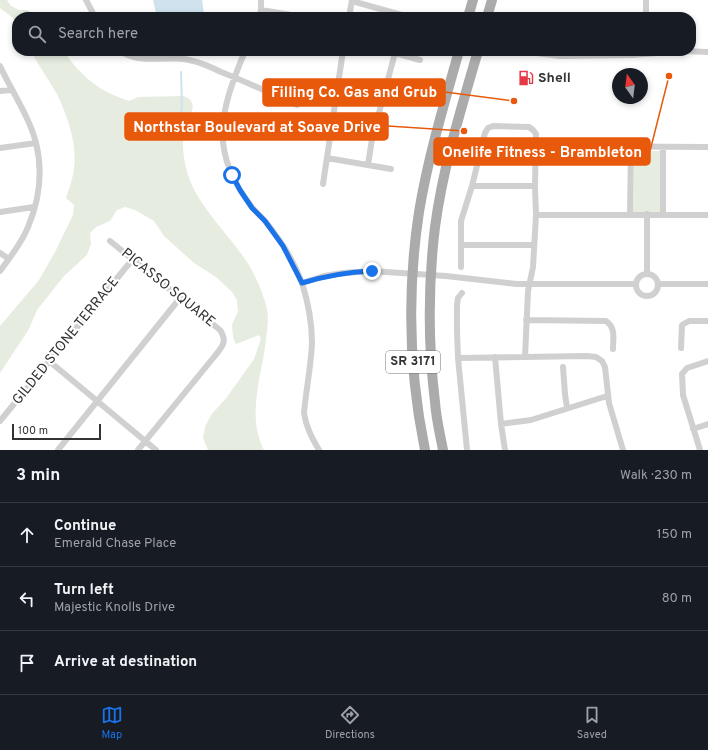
<!DOCTYPE html>
<meta charset="utf-8">
<style>
:root{--surface:#171b24;--page:#20242c;--text:#f1f3f6;--muted:#9ea1a6;--line:#363941;--accent:#1a73e8}
body{margin:0;font-family:Overpass,sans-serif;background:var(--page);color:var(--text)}
.compass{position:absolute;left:612px;top:68px;width:36px;height:36px;border-radius:50%;background:var(--surface);box-shadow:0 2px 6px #0003;rotate:346deg}
.scale{position:absolute;left:12px;bottom:10px;width:89px;box-sizing:border-box;padding-left:4px;border:2px solid #333;border-top:0;font-size:11px;line-height:14px;white-space:nowrap;color:#333;-webkit-text-stroke:3px #fff;paint-order:stroke}
.stop{position:absolute;width:12px;height:12px;margin:-9px;border:3px solid #1a73e8;border-radius:50%;background:#fff}
.stop.end{background:#1a73e8;border-color:#fff;box-shadow:0 1px 4px #0008}
.list{margin:0;padding:0;list-style:none}
h2{display:flex;justify-content:space-between;align-items:center;height:52px;margin:0;padding:0 16px;font-size:17px}
h2 small{font-size:13px;font-weight:400;color:var(--muted)}
.list li{display:grid;grid-template-columns:26px 1fr auto;gap:12px;align-items:center;box-sizing:border-box;height:64px;padding:0 16px;border-top:1px solid var(--line)}
.list b{display:block;font-size:15px;white-space:nowrap}
.list p{margin:0;font-size:13px;white-space:nowrap;color:var(--muted)}
.list em{font-size:13px;font-style:normal;color:var(--muted)}
.icon{flex:none;width:22px;height:22px;fill:none;stroke:currentColor;stroke-width:2;stroke-linecap:round;stroke-linejoin:round}
.map{position:relative;flex:none;width:708px;height:450px;overflow:hidden}
.search{position:absolute;background:var(--surface);box-shadow:0 2px 6px #0003;left:12px;right:12px;top:12px;height:44px;display:flex;align-items:center;gap:10px;box-sizing:border-box;padding:0 14px;border-radius:16px;color:var(--muted);font-size:15px}
.sheet{height:244px;background:var(--surface)}
nav{display:flex;justify-content:space-around;align-items:center;box-sizing:border-box;height:56px;border-top:1px solid var(--line);background:var(--surface);font-size:11px;color:var(--muted)}
nav a{display:grid;justify-items:center;gap:2px}
nav .on{color:var(--accent)}
.map>svg:first-child{display:block}
</style>
<div class="map">
<svg width="708" height="450" viewBox="0 0 708 450">
<rect width="100%" height="100%" fill="#fff"/>
<!-- green -->
<path fill="#e6ecdf" d="M0 0H7L11 6 19 10H27L40 17H17V25L13 18 0 8Z
M31 51H64C81 77 99 91 129 101L138 97 184 96 190 99 193 106 191 115 183 123C183 138 182 153 186 168 194 203 228 233 247 262 256 276 263 293 267 309 269 319 267 330 266 340 262 375 246 416 264 450H208L203 438 205 427 211 415 227 397 254 359 261 339 259 335 236 344 233 337 232 325 238 311 237 300 232 292 216 277 194 263 164 236 154 221 135 210 125 207 117 210 110 221 96 227 90 233 91 244 87 255 64 276 37 310 29 329 0 373V326L39 280 55 252 73 215 74 205 66 198C69 189 73 178 74 168 77 144 68 118 58 96 50 81 39 67 31 51Z
M634 151H661V213H633Z"/>
<!-- water -->
<path fill="#cfe2ee" d="M153 0H202L204 14 203 17H157Z"/>
<g fill="none" stroke-linecap="round" stroke-linejoin="round">
<!-- stream -->
<path stroke="#cfe2ee" stroke-width="2" d="M174 133 180 121 182 107 181 72"/>
<!-- minor -->
<path stroke="#d0d0d0" stroke-width="6" d="M86 0 95 17
M646 0V17
M352 1 409 17
M261 10 303 17
M259 17 261 10V0
M349 17 352 0
M120 51C141 65 166 55 189 60 200 62 211 67 221 72 247 82 272 94 297 105
M245 51C220 111 208 152 252 207 256 212 261 216 265 221 280 239 294 261 302 283 308 302 312 324 312 343 311 367 306 390 304 413 306 427 312 438 319 450
M388 51 420 60
M521 51 560 56 632 55 683 51 708 52
M0 66C11 90 30 118 36 143 43 171 39 201 28 227 23 241 9 259 0 271
M0 91 11 90
M536 146 708 147
M663 147V215
M0 148 36 143
M327 158 391 169
M368 165 372 139 395 53
M323 184 343 51
M472 186H535
M0 212 34 207
M630 214 631 147
M536 215H708
M110 241 220 330C228 342 222 347 214 357L138 450
M461 245H534
M0 253 9 259
M461 267V221L472 186 485 133 488 128 493 126 529 127 533 130 536 134 535 186 536 215 533 267 528 291 525 357
M647 274V214
M636 285a11 11 0 1 1 22 0a11 11 0 1 1-22 0Z
M302 283 324 276 343 273 371 271 446 276 517 284H636
M658 284H708
M462 293 458 298 457 305V331L458 358 467 450
M526 320 606 321C616 328 613 338 613 349
M681 348 682 325 689 321H708
M495 357 501 424 505 450
M458 358 587 356 596 357 602 361 605 367 609 403 623 450
M49 361 156 450
M563 367 565 394 567 408
M0 421 132 260
M501 424 531 420 607 396
M693 429 708 424
M58 450 180 298
M700 450 683 395 682 374 687 368 708 361"/>
<!-- primary -->
<path stroke="#ababab" stroke-width="10" d="M468 17 473 0
M487 17 492 0
M425 450C409 372 407 291 419 212 428 158 444 104 459 51
M443 450C440 434 436 418 435 402 428 344 428 285 435 227 443 167 461 109 478 51"/>
</g>
<g fill="none" stroke-linecap="round" stroke-linejoin="round">
<!-- route -->
<path stroke="#1a73e8" stroke-width="5" d="M232 175 240 190 252 208 265 221 283 246 302 283C325 276 347 272 372 271"/>
</g>
<!-- icons -->
<defs>
<g id="fuel-bare" transform="scale(1.2)"><path d="M-5.5-6h7V0h2V4h1.3V-2.5L3-4.5l.8-.8L6-3V5H2.5V1h-1V6h-7ZM-4.2-4.7v3.2H.2V-4.7Z" fill="#e63946" stroke="#fff" stroke-width="2.5" paint-order="stroke"/></g>
</defs>
<g fill-rule="evenodd">
<use href="#fuel-bare" x="526" y="78"/>
</g>
<g text-anchor="middle" dominant-baseline="central" stroke-width="4" stroke-linejoin="round" paint-order="stroke">
<!-- shield labels -->
<rect fill="#fff" stroke="#707070" stroke-width="1" x="386" y="351" width="54" height="22" rx="3"/>
<g font-size="13" font-weight="bold" fill="#333">
<text x="413" y="362">SR 3171</text>
</g>
<!-- poi labels -->
<g font-size="14" font-weight="bold" fill="#333" stroke="#fff" text-anchor="start">
<text x="538" y="78">Shell</text>
</g>
<!-- street labels -->
<g font-size="14" fill="#333" stroke="#fff">
<text transform="translate(168 288) rotate(39)">PICASSO SQUARE</text>
<text transform="translate(66 341) rotate(-51)">GILDED STONE TERRACE</text>
</g>
</g>
<!-- callouts -->
<path fill="none" stroke="#e8590c" stroke-width="1.5" d="M514 101L445 92M464 131L388 126M669 76L650 151"/>
<g fill="#e8590c" stroke="#fff" stroke-width="1.5">
<circle cx="514" cy="101" r="4"/>
<circle cx="464" cy="131" r="4"/>
<circle cx="669" cy="76" r="4"/>
</g>
<g fill="#e8590c" stroke="#e8590c" stroke-width="1.5">
<rect x="263" y="79" width="182" height="27" rx="4"/>
<rect x="125" y="113" width="263" height="27" rx="4"/>
<rect x="434" y="138" width="216" height="27" rx="4"/>
</g>
<g font-size="15" text-anchor="middle" font-weight="bold" fill="#fff">
<text x="354" y="97">Filling Co. Gas and Grub</text>
<text x="257" y="132">Northstar Boulevard at Soave Drive</text>
<text x="542" y="157">Onelife Fitness - Brambleton</text>
</g>
</svg>
<svg class="compass" viewBox="-18 -18 36 36"><path d="M0-13l5 13h-10z" fill="#e53935"/><path d="M0 13l5-13h-10z" fill="#9ea1a6"/></svg>
<div class="scale">100 m</div>
<div class="stop" style="left:232px;top:175px"></div>
<div class="stop end" style="left:372px;top:271px"></div>
<div class="search"><svg class="icon" aria-label="search" viewBox="0 0 24 24"><circle cx="10" cy="10" r="6"/><path d="M15 15l6 6"/></svg>Search here</div>
</div>
<section class="sheet">
<h2>3 min<small>Walk · 230 m</small></h2>
<ul class="list">
<li><svg class="icon" aria-label="ahead" viewBox="0 0 24 24"><path d="M12 20V5M6 11l6-6 6 6"/></svg><div><b>Continue</b><p>Emerald Chase Place</p></div><em>150 m</em></li>
<li><svg class="icon" aria-label="left" viewBox="0 0 24 24"><path d="M17 20v-9H6M10 6l-5 5 5 5"/></svg><div><b>Turn left</b><p>Majestic Knolls Drive</p></div><em>80 m</em></li>
<li><svg class="icon" aria-label="arrive" viewBox="0 0 24 24"><path d="M6 21V4h12l-3 4 3 4H6"/></svg><div><b>Arrive at destination</b></div></li>
</ul>
</section>
<nav>
<a class="on"><svg class="icon" aria-label="map" viewBox="0 0 24 24"><path d="M3 6l6-2 6 2 6-2v14l-6 2-6-2-6 2zM9 4v14M15 6v14"/></svg>Map</a>
<a><svg class="icon" aria-label="directions" viewBox="0 0 24 24"><path d="M12 3l9 9-9 9-9-9zM9 14v-3h6M13 9l2 2-2 2"/></svg>Directions</a>
<a><svg class="icon" aria-label="saved" viewBox="0 0 24 24"><path d="M7 4h10v16l-5-4-5 4z"/></svg>Saved</a>
</nav>
